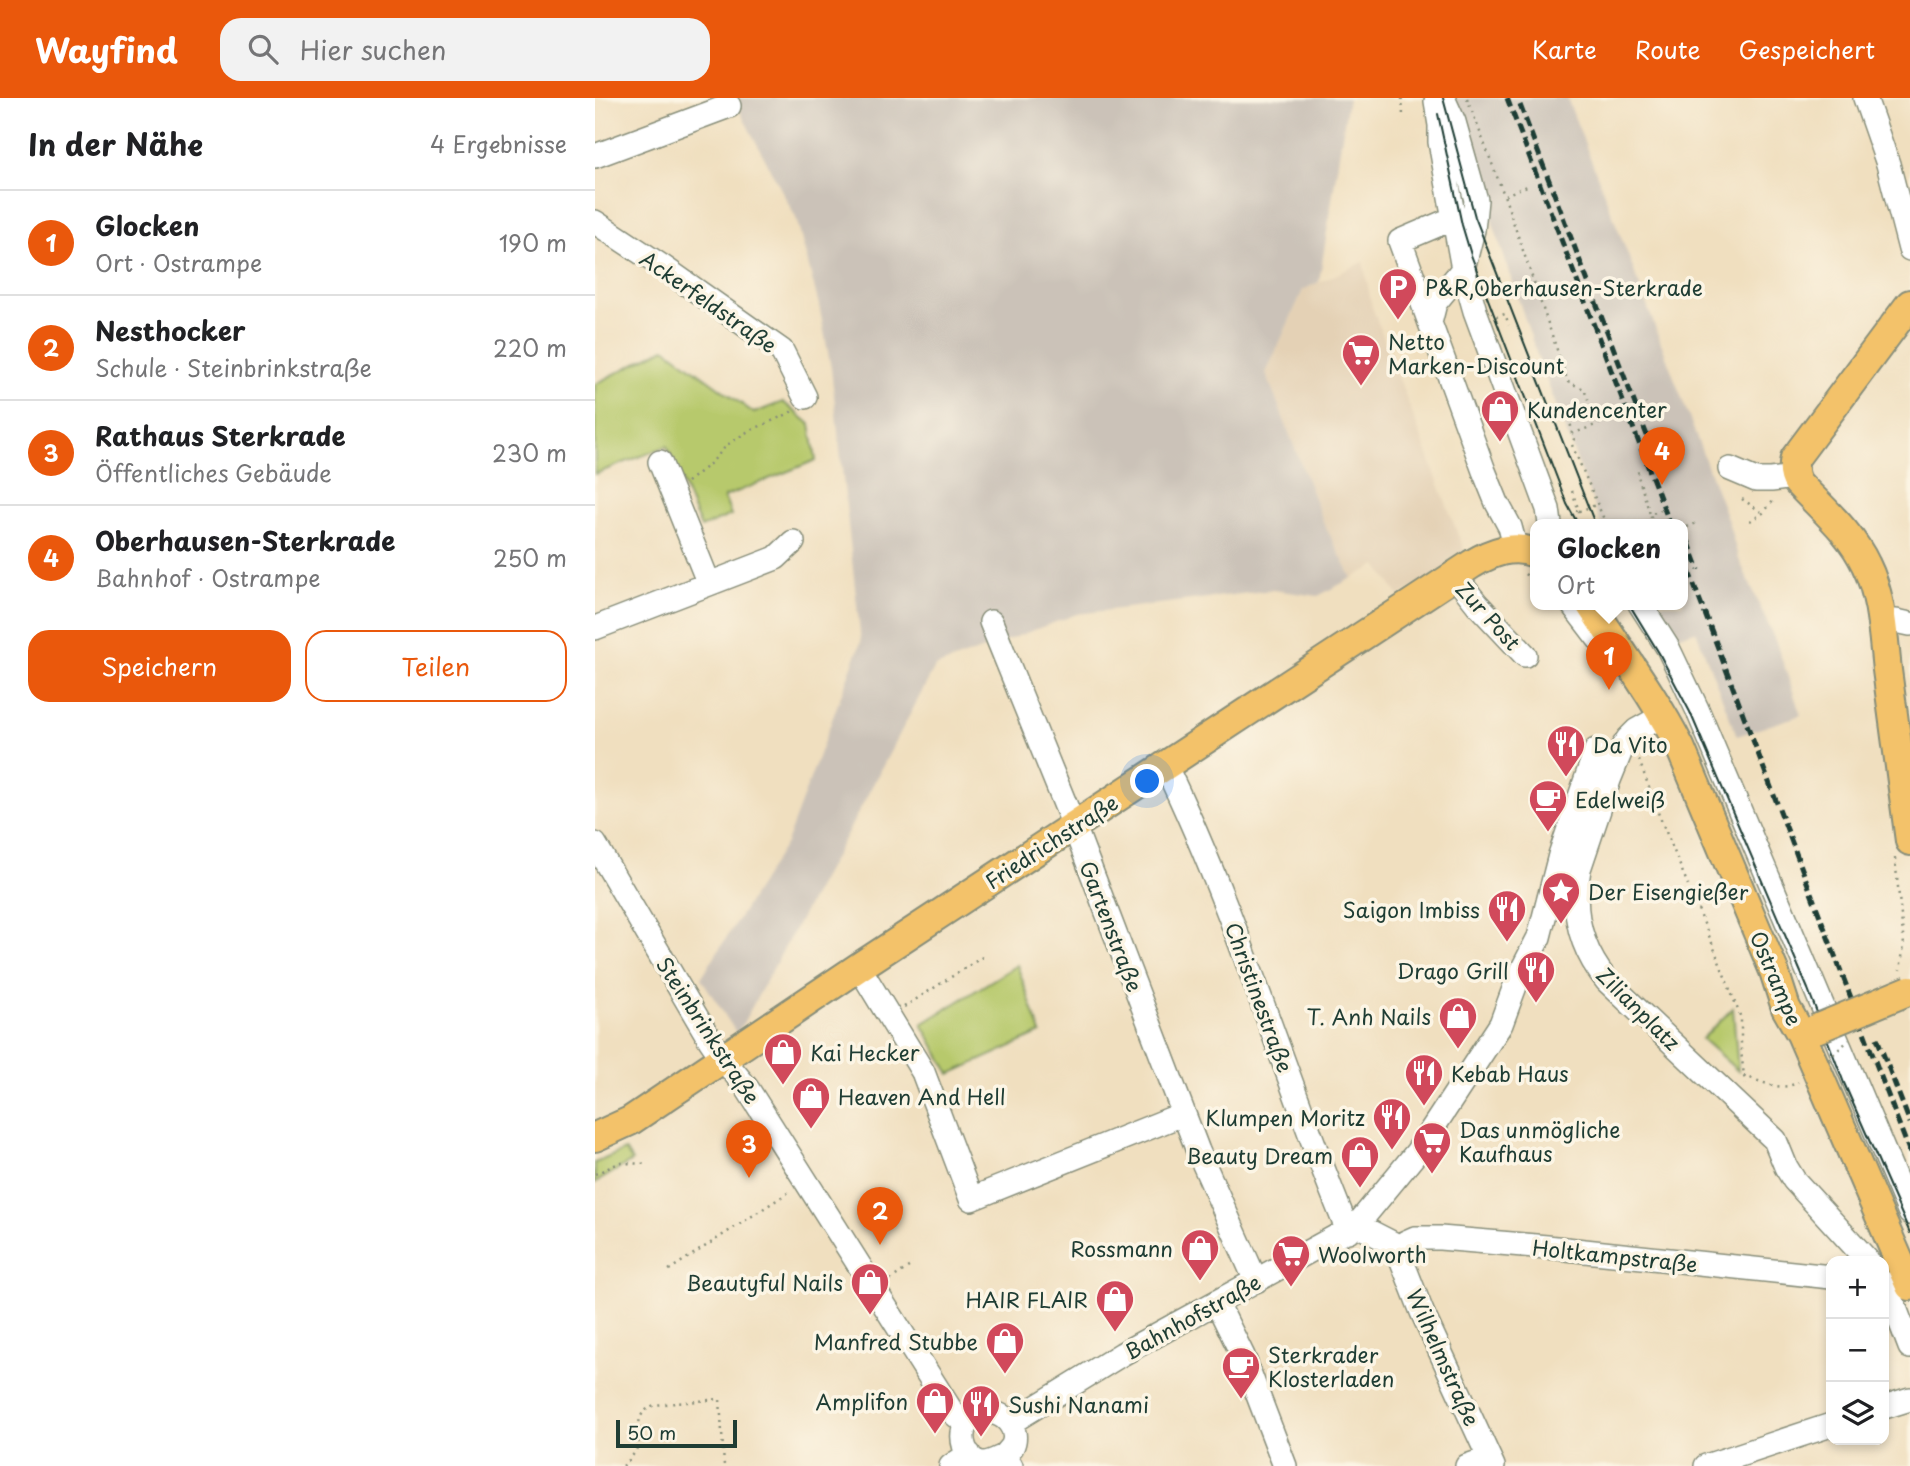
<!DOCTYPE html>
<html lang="de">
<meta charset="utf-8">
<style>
:root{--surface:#fff;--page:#f2f2f2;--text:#202124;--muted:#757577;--line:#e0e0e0;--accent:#ea580c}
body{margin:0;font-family:"Playpen Sans",sans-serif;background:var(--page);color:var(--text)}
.controls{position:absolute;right:21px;bottom:21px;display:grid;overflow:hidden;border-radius:14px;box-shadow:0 4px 10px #0003}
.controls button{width:63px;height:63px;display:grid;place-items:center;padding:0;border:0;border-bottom:2px solid var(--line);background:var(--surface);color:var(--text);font:35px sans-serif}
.scale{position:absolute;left:21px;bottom:18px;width:121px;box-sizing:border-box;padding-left:7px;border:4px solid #1f3d34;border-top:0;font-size:19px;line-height:24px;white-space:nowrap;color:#1f3d34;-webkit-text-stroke:5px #fcf5e5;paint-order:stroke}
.you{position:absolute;left:553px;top:684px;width:24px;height:24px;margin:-18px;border:5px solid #fff;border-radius:50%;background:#1a73e8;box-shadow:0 0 0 10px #1a73e833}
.badge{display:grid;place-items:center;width:46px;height:46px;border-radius:50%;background:var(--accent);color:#fff;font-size:23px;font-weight:700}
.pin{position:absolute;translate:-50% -58px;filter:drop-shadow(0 2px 4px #0008)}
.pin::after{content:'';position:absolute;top:37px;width:24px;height:21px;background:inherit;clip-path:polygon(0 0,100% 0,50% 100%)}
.popup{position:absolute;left:935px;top:421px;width:158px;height:91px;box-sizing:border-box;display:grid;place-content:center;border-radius:14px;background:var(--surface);filter:drop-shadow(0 2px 5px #0005);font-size:23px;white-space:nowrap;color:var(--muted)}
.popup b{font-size:26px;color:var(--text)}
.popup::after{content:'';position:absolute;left:50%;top:100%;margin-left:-14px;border:14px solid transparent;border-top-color:var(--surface)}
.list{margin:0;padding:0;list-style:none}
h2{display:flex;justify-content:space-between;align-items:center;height:91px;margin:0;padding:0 28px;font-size:30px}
h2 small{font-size:23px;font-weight:400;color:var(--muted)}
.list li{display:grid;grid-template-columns:46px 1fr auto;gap:21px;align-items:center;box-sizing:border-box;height:105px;padding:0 28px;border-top:2px solid var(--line)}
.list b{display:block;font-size:26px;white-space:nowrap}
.list p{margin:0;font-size:23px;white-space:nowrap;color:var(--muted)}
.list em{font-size:23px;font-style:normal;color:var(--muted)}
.actions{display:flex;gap:14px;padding:21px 28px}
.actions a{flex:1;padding:16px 0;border:2px solid var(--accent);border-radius:21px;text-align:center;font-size:24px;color:var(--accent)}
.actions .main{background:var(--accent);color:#fff}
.icon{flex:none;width:38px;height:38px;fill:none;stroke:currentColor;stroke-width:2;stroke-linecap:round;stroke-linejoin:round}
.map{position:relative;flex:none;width:1315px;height:1368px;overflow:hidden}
header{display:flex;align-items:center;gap:42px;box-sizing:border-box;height:98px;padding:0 35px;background:var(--accent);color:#fff}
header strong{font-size:33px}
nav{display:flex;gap:38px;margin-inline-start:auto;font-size:24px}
.search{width:490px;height:63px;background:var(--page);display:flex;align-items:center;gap:18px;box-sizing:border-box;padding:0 24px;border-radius:21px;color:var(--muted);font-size:26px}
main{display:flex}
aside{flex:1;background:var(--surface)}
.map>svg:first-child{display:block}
</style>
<header>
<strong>Wayfind</strong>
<div class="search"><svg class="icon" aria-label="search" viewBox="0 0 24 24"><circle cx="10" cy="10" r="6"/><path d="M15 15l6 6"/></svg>Hier suchen</div>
<nav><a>Karte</a><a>Route</a><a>Gespeichert</a></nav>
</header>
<main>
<aside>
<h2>In der Nähe<small>4 Ergebnisse</small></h2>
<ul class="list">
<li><span class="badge">1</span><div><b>Glocken</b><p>Ort · Ostrampe</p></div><em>190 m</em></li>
<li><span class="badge">2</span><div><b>Nesthocker</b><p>Schule · Steinbrinkstraße</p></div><em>220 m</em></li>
<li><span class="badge">3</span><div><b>Rathaus Sterkrade</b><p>Öffentliches Gebäude</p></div><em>230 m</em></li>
<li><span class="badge">4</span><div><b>Oberhausen-Sterkrade</b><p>Bahnhof · Ostrampe</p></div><em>250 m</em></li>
</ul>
<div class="actions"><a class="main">Speichern</a><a>Teilen</a></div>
</aside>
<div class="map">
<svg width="1315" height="1368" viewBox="0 0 1315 1368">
<rect width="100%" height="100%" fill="#fcf5e5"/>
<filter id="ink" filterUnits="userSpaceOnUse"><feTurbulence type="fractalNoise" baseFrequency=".0143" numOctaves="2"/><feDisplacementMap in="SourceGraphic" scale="14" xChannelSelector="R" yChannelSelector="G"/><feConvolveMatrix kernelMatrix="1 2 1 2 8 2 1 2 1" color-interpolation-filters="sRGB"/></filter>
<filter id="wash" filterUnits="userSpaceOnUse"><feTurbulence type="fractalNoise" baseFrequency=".00686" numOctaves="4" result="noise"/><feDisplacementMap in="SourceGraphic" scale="28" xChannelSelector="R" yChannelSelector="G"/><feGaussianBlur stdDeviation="1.57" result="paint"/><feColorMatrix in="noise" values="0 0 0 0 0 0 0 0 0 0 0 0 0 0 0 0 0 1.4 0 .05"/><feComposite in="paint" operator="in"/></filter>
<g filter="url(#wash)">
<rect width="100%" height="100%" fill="#f0dfbf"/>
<!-- built -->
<path fill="#e4d1b5" d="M768 164 777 209 871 458 804 498 782 467 757 480 729 426 671 275 708 192Z"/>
<!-- industrial -->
<path fill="#cbc2b8" d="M138 0H753L724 184 708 192 671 275 729 426 757 480 723 498 678 492 482 516 340 569 247 745 142 936 106 880 191 745 266 544 236 270 224 207 201 120Z
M856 0H972L1033 157 1133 423 1143 459 1182 547 1206 617 1142 638 1101 533 1076 539 1055 506H1088V426H1006L942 257Z"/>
<!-- green -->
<path fill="#b7c96c" stroke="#6b8350" stroke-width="2" d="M70 250 159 315 188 304 215 326 221 362 129 399 136 417 106 430 72 348 0 376V286Z
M422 867 446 935 355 976 327 926Z
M1138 910 1143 973 1107 941Z
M30 1052 37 1063 0 1085V1065Z"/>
</g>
<g filter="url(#ink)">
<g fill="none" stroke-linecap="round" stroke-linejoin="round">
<!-- minor casing -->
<g stroke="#888e7a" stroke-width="26">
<path id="minor" d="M848 0 859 24 881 102 878 132 868 171 840 205 835 225 889 373 902 405 915 429 921 451
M1270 0 1293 66 1315 151
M841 3 845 27V44L868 171 880 213 953 411 955 426
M0 58 134 8
M0 124 65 167 187 253 210 299
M835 225 805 143 859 120
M65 364 114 486
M1135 371 1161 382H1176L1199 379
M859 477 882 506 930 557
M977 506 1003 540
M1045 506 1073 550 1102 611 1315 1115
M396 524 479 728 603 1053 661 1183
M1286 525 1301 523 1315 526
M0 530 181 460 198 444
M1069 617 1042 632 1033 641 1027 650 1014 682 984 771C976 813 985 850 1012 883L1180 1042 1191 1069 1199 1082 1273 1163
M570 667C615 760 650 857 685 954 707 1014 728 1074 753 1133
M0 746 115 942 128 961 152 990 357 1314 371 1326C364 1339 369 1361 386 1365 394 1366 402 1361 409 1358L416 1368
M264 869 328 974 376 1101 588 1016
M762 1127 805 1149
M805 1149 811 1144 820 1140H845L952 1149 1236 1179
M805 1149V1158L827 1214 898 1368
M1289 1185 1294 1194 1315 1249
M622 1205 648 1258 690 1368
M1289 1309 1315 1301
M415 1325 527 1256 762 1127 822 1054 906 926 923 880 944 839 965 757 1001 652
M371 1326C377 1321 384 1316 391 1315 409 1312 426 1332 417 1349 416 1350 410 1357 409 1358
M356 1368 374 1356
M872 1368 894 1360
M1111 1368 1236 1327"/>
</g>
<!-- major casing -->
<g stroke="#888e7a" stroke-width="32">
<path id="major" d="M1315 206 1200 360C1198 368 1198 377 1203 385 1227 411 1255 433 1271 467 1287 499 1288 537 1292 572 1300 629 1307 686 1315 743
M995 506C1026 554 1059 598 1085 649L1179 873 1191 910 1206 936 1315 1188
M0 1039 35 1023 264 869 877 466C897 454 918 446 940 455"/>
</g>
<!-- path -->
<path stroke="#888e7a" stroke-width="2.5" stroke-dasharray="2 5" stroke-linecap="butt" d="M807 0 808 17
M872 0 909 97 973 284 989 291 997 312 975 321 977 336
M910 97 932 88
M901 219 910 216 914 227
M997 312 1000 315 1003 325
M1044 374 1042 375 1055 416
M92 384 116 365 132 347 152 334 195 315 198 312
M977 393 984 413 1001 407
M1147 401 1168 415
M974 412 984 413
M1155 423 1168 415 1179 402
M1011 426 977 347 979 341 977 336 1029 316
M1059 426 1055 416 1066 412
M1092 429 1104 424
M930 476 940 486
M1044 662 1064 717 1117 845 1146 920V953L1150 986
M1300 760 1309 847 1305 872
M309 909 389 858
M1149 978C1166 983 1186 995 1203 984
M0 1076 24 1065 53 1066
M74 1172 194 1094
M295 1182 318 1166
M28 1368C33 1363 39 1357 42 1350 49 1331 35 1319 59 1307L125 1301 129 1368"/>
<!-- minor -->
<use href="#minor" stroke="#fff" stroke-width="23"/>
<!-- major -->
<use href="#major" stroke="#f3c26a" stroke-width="28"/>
<!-- tram -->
<path stroke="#1f3d34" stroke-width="2" d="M848 0 880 119 1000 426
M843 16 867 127 876 157 972 406 983 426
M1034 506 1064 555 1095 614 1213 891 1249 985 1315 1135"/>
<!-- rail -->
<path stroke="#1f3d34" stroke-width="5" stroke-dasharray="10 5" stroke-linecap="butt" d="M912 0 1075 426
M925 7 1053 340
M1088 429 1104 472
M1088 458 1315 1055
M1282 940 1315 1025"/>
<!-- major-bridge casing -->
<g stroke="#888e7a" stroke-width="32" stroke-linecap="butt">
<path id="major-bridge" d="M1221 931 1315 892"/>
</g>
<!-- path-bridge -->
<path stroke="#888e7a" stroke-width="2.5" stroke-dasharray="2 5" stroke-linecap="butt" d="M1233 961 1254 942"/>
<!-- major-bridge -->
<use href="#major-bridge" stroke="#f3c26a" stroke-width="28"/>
</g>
</g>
<!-- icons -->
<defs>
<g id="parking-pin" transform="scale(2.0125)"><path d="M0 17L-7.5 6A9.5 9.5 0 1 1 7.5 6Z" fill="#d1495b" stroke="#fcf5e5"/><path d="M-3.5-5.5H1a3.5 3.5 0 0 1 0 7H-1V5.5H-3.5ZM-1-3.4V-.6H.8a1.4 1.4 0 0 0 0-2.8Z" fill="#fff"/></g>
<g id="supermarket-pin" transform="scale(2.0125)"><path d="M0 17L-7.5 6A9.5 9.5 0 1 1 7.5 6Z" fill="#d1495b" stroke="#fcf5e5"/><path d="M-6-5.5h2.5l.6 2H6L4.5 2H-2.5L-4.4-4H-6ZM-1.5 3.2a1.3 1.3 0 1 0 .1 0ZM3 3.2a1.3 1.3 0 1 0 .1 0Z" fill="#fff"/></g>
<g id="shop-pin" transform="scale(2.0125)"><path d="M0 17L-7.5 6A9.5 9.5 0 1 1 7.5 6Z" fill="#d1495b" stroke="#fcf5e5"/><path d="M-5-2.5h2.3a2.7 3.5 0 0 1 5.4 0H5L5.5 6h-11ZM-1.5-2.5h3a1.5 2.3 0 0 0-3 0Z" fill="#fff"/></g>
<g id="restaurant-pin" transform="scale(2.0125)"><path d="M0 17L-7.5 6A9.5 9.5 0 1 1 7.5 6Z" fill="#d1495b" stroke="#fcf5e5"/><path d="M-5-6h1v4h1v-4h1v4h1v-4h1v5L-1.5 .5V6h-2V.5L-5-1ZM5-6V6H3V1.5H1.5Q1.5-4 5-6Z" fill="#fff"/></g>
<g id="cafe-pin" transform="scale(2.0125)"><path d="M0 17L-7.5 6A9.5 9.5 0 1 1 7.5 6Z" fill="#d1495b" stroke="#fcf5e5"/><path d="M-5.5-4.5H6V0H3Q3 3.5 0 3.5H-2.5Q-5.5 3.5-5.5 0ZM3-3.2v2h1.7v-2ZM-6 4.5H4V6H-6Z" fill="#fff"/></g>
<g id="sight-pin" transform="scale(2.0125)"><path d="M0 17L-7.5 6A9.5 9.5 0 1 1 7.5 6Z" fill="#d1495b" stroke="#fcf5e5"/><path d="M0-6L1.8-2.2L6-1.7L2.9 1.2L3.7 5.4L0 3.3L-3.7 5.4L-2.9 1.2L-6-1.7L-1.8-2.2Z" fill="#fff"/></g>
</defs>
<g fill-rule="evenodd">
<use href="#parking-pin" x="803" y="189"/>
<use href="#supermarket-pin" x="766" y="255"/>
<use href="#shop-pin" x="905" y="311"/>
<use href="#restaurant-pin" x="971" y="646"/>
<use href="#cafe-pin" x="953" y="701"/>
<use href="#sight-pin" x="966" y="793"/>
<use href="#restaurant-pin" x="912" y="811"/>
<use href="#restaurant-pin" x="941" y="872"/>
<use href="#shop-pin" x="863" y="918"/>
<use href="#shop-pin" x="188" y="954"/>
<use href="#restaurant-pin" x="829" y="975"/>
<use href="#shop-pin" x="216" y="998"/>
<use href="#restaurant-pin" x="797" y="1019"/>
<use href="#supermarket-pin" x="837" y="1043"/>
<use href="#shop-pin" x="765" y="1057"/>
<use href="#shop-pin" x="605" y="1150"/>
<use href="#supermarket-pin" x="696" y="1156"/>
<use href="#shop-pin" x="275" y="1184"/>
<use href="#shop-pin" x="520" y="1201"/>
<use href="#shop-pin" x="410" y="1243"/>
<use href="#cafe-pin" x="646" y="1268"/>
<use href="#shop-pin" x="340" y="1303"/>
<use href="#restaurant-pin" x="386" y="1306"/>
</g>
<g text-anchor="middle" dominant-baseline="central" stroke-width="7" stroke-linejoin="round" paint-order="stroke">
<!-- poi labels -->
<g font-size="21" fill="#1f3d34" stroke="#fcf5e5" text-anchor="start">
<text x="830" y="189">P&amp;R,Oberhausen-Sterkrade</text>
<text x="793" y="243">Netto<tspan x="793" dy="24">Marken-Discount</tspan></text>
<text x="932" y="311">Kundencenter</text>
<text x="998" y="646">Da Vito</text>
<text x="980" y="701">Edelweiß</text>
<text x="993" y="793">Der Eisengießer</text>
<text x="885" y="811" text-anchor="end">Saigon Imbiss</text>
<text x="914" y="872" text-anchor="end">Drago Grill</text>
<text x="836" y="918" text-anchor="end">T. Anh Nails</text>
<text x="215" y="954">Kai Hecker</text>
<text x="856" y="975">Kebab Haus</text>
<text x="243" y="998">Heaven And Hell</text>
<text x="770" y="1019" text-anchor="end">Klumpen Moritz</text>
<text x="864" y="1031">Das unmögliche<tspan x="864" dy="24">Kaufhaus</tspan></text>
<text x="738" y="1057" text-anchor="end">Beauty Dream</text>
<text x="578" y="1150" text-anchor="end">Rossmann</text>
<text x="723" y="1156">Woolworth</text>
<text x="248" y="1184" text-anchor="end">Beautyful Nails</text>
<text x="493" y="1201" text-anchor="end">HAIR FLAIR</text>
<text x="383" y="1243" text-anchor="end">Manfred Stubbe</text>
<text x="673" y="1256">Sterkrader<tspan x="673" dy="24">Klosterladen</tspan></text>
<text x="313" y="1303" text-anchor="end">Amplifon</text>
<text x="413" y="1306">Sushi Nanami</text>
</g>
<!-- street labels -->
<g font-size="21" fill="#1f3d34" stroke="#fcf5e5">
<text transform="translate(114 203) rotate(35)">Ackerfeldstraße</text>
<text transform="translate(894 517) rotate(48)">Zur Post</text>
<text transform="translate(456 743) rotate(-33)">Friedrichstraße</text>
<text transform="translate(517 828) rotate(69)">Gartenstraße</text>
<text transform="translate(1182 880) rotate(67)">Ostrampe</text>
<text transform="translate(665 899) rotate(70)">Christinestraße</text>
<text transform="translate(1044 910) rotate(45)">Zilianplatz</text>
<text transform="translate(114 932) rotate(57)">Steinbrinkstraße</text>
<text transform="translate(1020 1157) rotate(6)">Holtkampstraße</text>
<text transform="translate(597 1218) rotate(-29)">Bahnhofstraße</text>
<text transform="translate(849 1259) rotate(66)">Wilhelmstraße</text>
</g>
</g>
</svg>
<div class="controls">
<button>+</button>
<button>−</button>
<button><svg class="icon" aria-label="layers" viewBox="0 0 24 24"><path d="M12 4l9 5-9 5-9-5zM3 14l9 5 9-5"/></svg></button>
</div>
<div class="scale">50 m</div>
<div class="you"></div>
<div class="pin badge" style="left:1014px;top:592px">1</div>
<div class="popup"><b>Glocken</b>Ort</div>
<div class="pin badge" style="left:285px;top:1147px">2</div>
<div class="pin badge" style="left:154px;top:1080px">3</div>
<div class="pin badge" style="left:1067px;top:387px">4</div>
</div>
</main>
